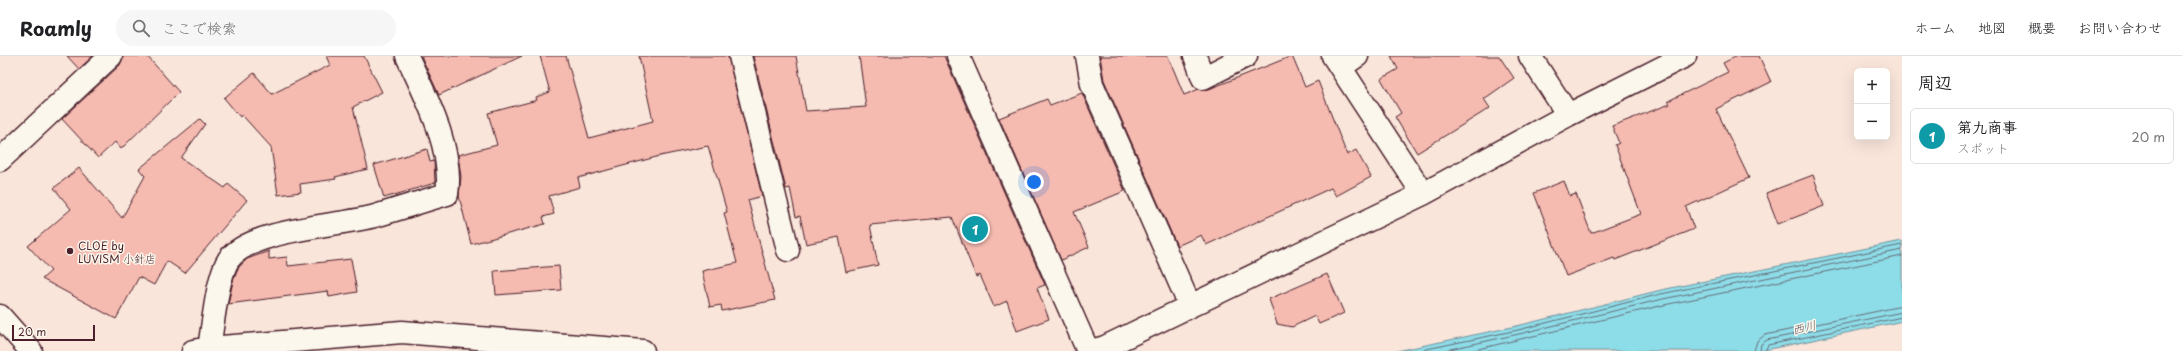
<!DOCTYPE html>
<html lang="ja">
<meta charset="utf-8">
<style>
:root{--surface:#fff;--page:#f6f6f6;--text:#202124;--muted:#757577;--line:#e0e0e0;--accent:#0b8043}
body{margin:0;font-family:"Playpen Sans","Klee One",sans-serif;background:var(--page);color:var(--text)}
.controls{position:absolute;right:12px;top:12px;display:grid;overflow:hidden;border-radius:6px;box-shadow:0 4px 16px #0002}
.controls button{width:36px;height:36px;display:grid;place-items:center;padding:0;border:0;border-bottom:1px solid var(--line);background:var(--surface);color:var(--text);font:20px sans-serif}
.scale{position:absolute;left:12px;bottom:10px;width:83px;box-sizing:border-box;padding-left:4px;border:2px solid #4a1f2b;border-top:0;font-size:11px;line-height:14px;white-space:nowrap;color:#4a1f2b;-webkit-text-stroke:3px #fbf7ec;paint-order:stroke}
.you{position:absolute;left:1034px;top:126px;width:14px;height:14px;margin:-10px;border:3px solid #fff;border-radius:50%;background:#1a73e8;box-shadow:0 0 0 6px #1a73e833}
.badge{display:grid;place-items:center;width:26px;height:26px;border-radius:50%;background:var(--accent);color:#fff;font-size:13px;font-weight:700}
.pin{position:absolute;translate:-50% -50%;border:2px solid #fff;box-shadow:0 1px 4px #0006}
.list{margin:0;padding:0;list-style:none}
h2{display:flex;justify-content:space-between;align-items:center;height:52px;margin:0;padding:0 16px;font-size:17px}
h2 small{font-size:13px;font-weight:400;color:var(--muted)}
.list li{display:grid;grid-template-columns:26px 1fr auto;gap:12px;align-items:center;box-sizing:border-box;height:56px;margin:0 8px 8px;padding:0 8px;border:1px solid var(--line);border-radius:6px}
.list b{display:block;font-size:15px;white-space:nowrap}
.list p{margin:0;font-size:13px;white-space:nowrap;color:var(--muted)}
.list em{font-size:13px;font-style:normal;color:var(--muted)}
.icon{flex:none;width:22px;height:22px;fill:none;stroke:currentColor;stroke-width:2;stroke-linecap:round;stroke-linejoin:round}
.map{position:relative;flex:none;width:1902px;height:295px;overflow:hidden}
header{display:flex;align-items:center;gap:24px;box-sizing:border-box;height:56px;padding:0 20px;background:var(--surface);border-bottom:1px solid var(--line)}
header strong{font-size:19px}
nav{display:flex;gap:22px;margin-inline-start:auto;font-size:14px}
.search{width:280px;height:36px;background:var(--page);display:flex;align-items:center;gap:10px;box-sizing:border-box;padding:0 14px;border-radius:22px;color:var(--muted);font-size:15px}
main{display:flex}
aside{flex:1;background:var(--surface)}
.map>svg:first-child{display:block}
</style>
<header>
<strong>Roamly</strong>
<div class="search"><svg class="icon" aria-label="search" viewBox="0 0 24 24"><circle cx="10" cy="10" r="6"/><path d="M15 15l6 6"/></svg>ここで検索</div>
<nav><a>ホーム</a><a>地図</a><a>概要</a><a>お問い合わせ</a></nav>
</header>
<main>
<div class="map">
<svg width="1902" height="295" viewBox="0 0 1902 295">
<rect width="100%" height="100%" fill="#f9e5da"/>
<filter id="ink" filterUnits="userSpaceOnUse"><feTurbulence type="fractalNoise" baseFrequency=".025" numOctaves="2"/><feDisplacementMap in="SourceGraphic" scale="8" xChannelSelector="R" yChannelSelector="G"/><feConvolveMatrix kernelMatrix="1 2 1 2 8 2 1 2 1" color-interpolation-filters="sRGB"/></filter>
<g filter="url(#ink)">
<!-- water -->
<path fill="#8ddde8" stroke="#72919c" d="M1902 185V265L1898 266 1760 295H1397L1517 270 1661 234Z"/>
<g fill="none" stroke-linecap="round" stroke-linejoin="round">
<!-- shore -->
<path stroke="#656b77" stroke-width="1" d="M1417 295 1518 274 1661 238 1902 189
M1441 295 1519 278 1663 243 1902 194
M1470 295 1664 249 1902 200
M1754 295 1757 285 1765 279 1902 250
M1760 295 1761 288 1767 284 1902 256
M1765 295 1768 289 1902 261"/>
</g>
<!-- building -->
<path fill="#f5bab0" stroke="#4a1f2b" d="M67 0H93L79 13Z
M123 0H147L179 36 121 93 115 86 98 102 62 63 120 9Z
M326 0H364L382 36 353 51 368 113 335 121 336 123 300 128 301 136 278 139 271 91 242 59 240 61 224 42 254 17 272 38 330 9Z
M421 0H522L439 39Z
M540 0H566L589 82 653 65 639 0H728L762 140 748 144 775 244 722 255 721 249 710 251 702 215 737 207 724 157 727 156 708 90 660 100 578 122 580 131 549 140 554 158 543 161 545 168 471 188 459 140 461 121 458 99 497 89 488 57 537 44 536 41 550 36Z
M753 0H796L806 55 866 51 859 0H944L1045 229 1037 232 1049 263 1017 275 1007 245 994 251 980 219 976 221 952 161 870 169 878 209 846 216 839 181 806 188 800 160 796 161 790 132 786 133Z
M1100 0H1168L1184 39 1199 33H1209L1292 0 1305 31 1318 25 1347 99 1356 94 1371 121 1336 140 1331 132 1206 189 1201 179 1177 190 1104 24Z
M1391 0H1499L1514 22 1484 43 1490 52 1417 97 1395 61 1401 57 1381 23 1398 13Z
M1737 0H1759L1771 26 1716 53 1749 122 1686 151 1694 173 1615 204 1614 202 1566 220 1534 137 1564 125 1570 140 1576 138 1591 177 1641 158 1615 89 1619 87 1612 70 1670 48 1668 45 1728 16 1723 7Z
M1082 37 1125 135 1074 156 1089 191 1061 204 999 62 1047 43 1050 49Z
M200 63 205 68 181 102 225 132 228 128 247 144 185 217 167 205 154 229 139 221 116 263 42 223 51 215 28 190 71 153 54 132 79 112 122 162 145 120 139 113Z
M427 93 430 106 434 105 435 127 384 142 374 109Z
M1813 119 1824 150 1778 168 1766 137Z
M269 195V203L287 201 288 210 351 203 357 236 329 241 328 235 228 248 233 225 239 211 247 203Z
M559 210 561 234 496 239 494 215Z
M1327 218 1344 257 1319 268 1315 260 1292 271 1277 268 1269 243Z"/>
<g fill="none" stroke-linecap="round" stroke-linejoin="round">
<!-- minor casing -->
<g stroke="#4a1f2b" stroke-width="25">
<path id="minor" d="M740 0 788 194
M958 0 1088 295
M1087 0 1092 28 1190 250
M1195 0 1203 22 1246 0
M1333 0 1423 138
M1530 0 1568 59
M1341 11 1357 0
M0 104 111 0
M209 292C213 270 217 220 229 203 252 173 338 170 375 160 399 153 423 145 447 138 454 93 425 39 407 0
M193 295 209 292 402 276 643 295
M1091 295 1105 291 1423 138 1568 59 1685 0"/>
</g>
<!-- tertiary casing -->
<g stroke="#4a1f2b" stroke-width="25">
<path id="tertiary" d="M0 260 31 295"/>
</g>
<!-- minor -->
<use href="#minor" stroke="#fbf7ec" stroke-width="22"/>
<!-- tertiary -->
<use href="#tertiary" stroke="#fbf7ec" stroke-width="22"/>
</g>
</g>
<!-- markers -->
<circle fill="#4a1f2b" stroke="#fbf7ec" stroke-width="1.5" cx="70" cy="195" r="4"/>
<g text-anchor="middle" dominant-baseline="central" stroke-width="3" stroke-linejoin="round" paint-order="stroke">
<!-- poi labels -->
<g font-size="11" fill="#4a1f2b" stroke="#fbf7ec" text-anchor="start">
<text x="78" y="189">CLOE by<tspan x="78" dy="13">LUVISM 小針店</tspan></text>
</g>
<!-- water labels -->
<g font-size="12" font-style="italic" fill="#5b4e5a" stroke="#fbf7ec">
<text transform="translate(1804 271) rotate(-14)">西川</text>
</g>
</g>
</svg>
<div class="controls">
<button>+</button>
<button>−</button>
</div>
<div class="scale">20 m</div>
<div class="you"></div>
<div class="pin badge" style="left:975px;top:173px;background:#0f9aa8">1</div>
</div>
<aside>
<h2>周辺<small></small></h2>
<ul class="list">
<li><span class="badge" style="background:#0f9aa8">1</span><div><b>第九商事</b><p>スポット</p></div><em>20 m</em></li>
</ul>
</aside>
</main>
